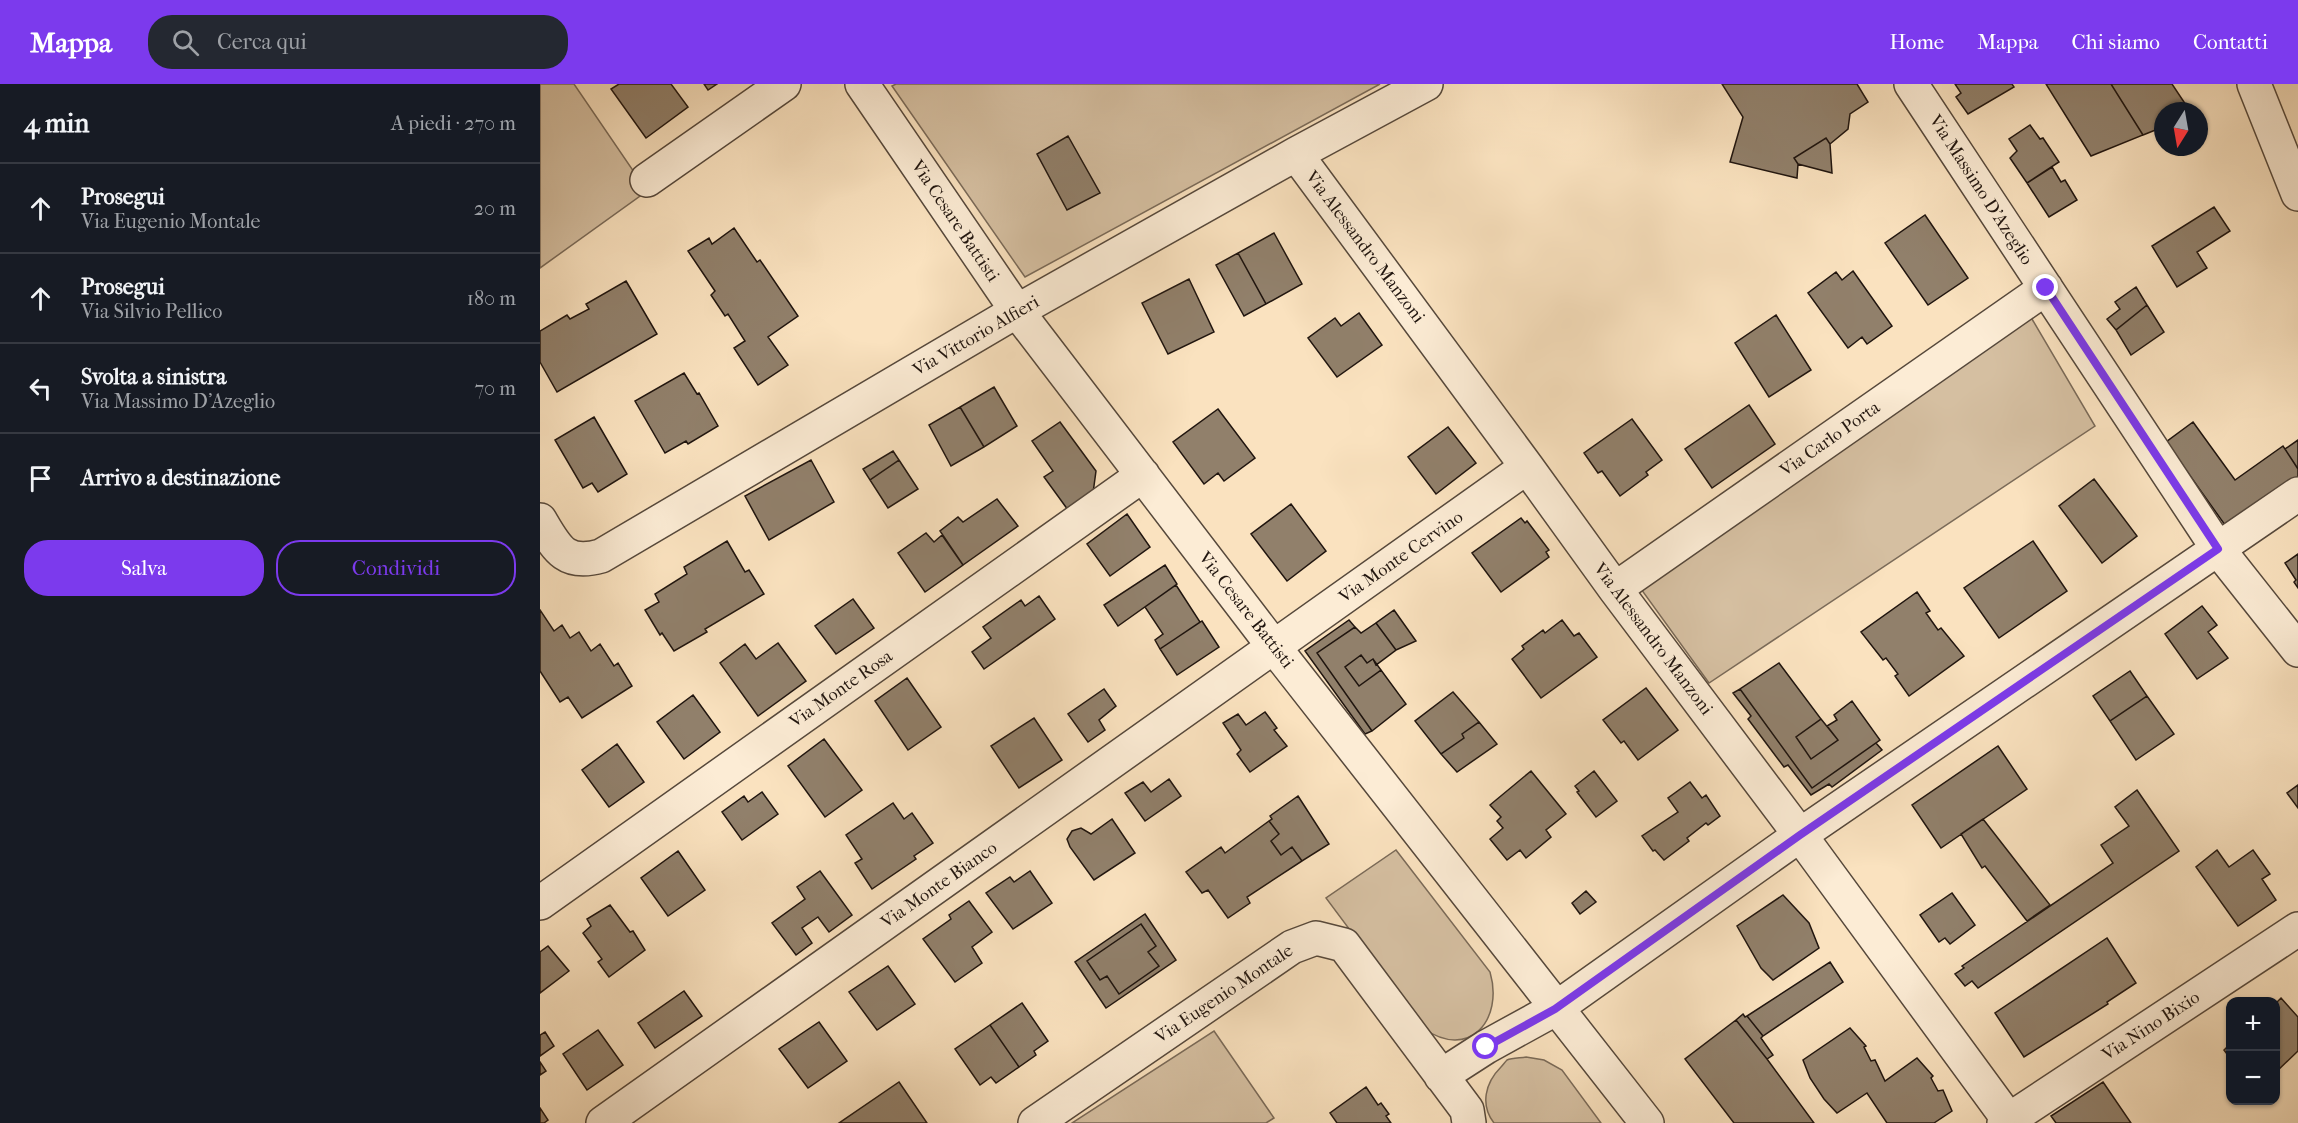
<!DOCTYPE html>
<html lang="it">
<meta charset="utf-8">
<style>
:root{--surface:#171b24;--page:#242831;--text:#f1f3f6;--muted:#9ea1a6;--line:#363941;--accent:#7c3aed}
body{margin:0;font-family:"IM FELL French Canon",serif;background:var(--page);color:var(--text)}
.controls{position:absolute;right:18px;bottom:18px;display:grid;overflow:hidden;border-radius:12px;box-shadow:0 2px 4px #0004}
.controls button{width:54px;height:54px;display:grid;place-items:center;padding:0;border:0;border-bottom:2px solid var(--line);background:var(--surface);color:var(--text);font:30px sans-serif}
.compass{position:absolute;left:1614px;top:18px;width:54px;height:54px;border-radius:50%;background:var(--surface);box-shadow:0 2px 4px #0004;rotate:191deg}
.stop{position:absolute;width:18px;height:18px;margin:-14px;border:4px solid #7c3aed;border-radius:50%;background:#fff}
.stop.end{background:#7c3aed;border-color:#fff;box-shadow:0 2px 6px #0008}
.list{margin:0;padding:0;list-style:none}
h2{display:flex;justify-content:space-between;align-items:center;height:78px;margin:0;padding:0 24px;font-size:26px}
h2 small{font-size:20px;font-weight:400;color:var(--muted)}
.list li{display:grid;grid-template-columns:39px 1fr auto;gap:18px;align-items:center;box-sizing:border-box;height:90px;padding:0 24px;border-top:2px solid var(--line)}
.list b{display:block;font-size:22px;white-space:nowrap}
.list p{margin:0;font-size:20px;white-space:nowrap;color:var(--muted)}
.list em{font-size:20px;font-style:normal;color:var(--muted)}
.actions{display:flex;gap:12px;padding:18px 24px}
.actions a{flex:1;padding:14px 0;border:2px solid var(--accent);border-radius:24px;text-align:center;font-size:21px;color:var(--accent)}
.actions .main{background:var(--accent);color:#fff}
.icon{flex:none;width:33px;height:33px;fill:none;stroke:currentColor;stroke-width:2;stroke-linecap:round;stroke-linejoin:round}
.map{position:relative;flex:none;width:1758px;height:1039px;overflow:hidden}
header{display:flex;align-items:center;gap:36px;box-sizing:border-box;height:84px;padding:0 30px;background:var(--accent);color:#fff}
header strong{font-size:28px}
nav{display:flex;gap:33px;margin-inline-start:auto;font-size:21px}
.search{width:420px;height:54px;background:var(--page);display:flex;align-items:center;gap:15px;box-sizing:border-box;padding:0 21px;border-radius:24px;color:var(--muted);font-size:22px}
main{display:flex}
aside{flex:1;background:var(--surface)}
.map>svg:first-child{display:block}
</style>
<header>
<strong>Mappa</strong>
<div class="search"><svg class="icon" aria-label="search" viewBox="0 0 24 24"><circle cx="10" cy="10" r="6"/><path d="M15 15l6 6"/></svg>Cerca qui</div>
<nav><a>Home</a><a>Mappa</a><a>Chi siamo</a><a>Contatti</a></nav>
</header>
<main>
<aside>
<h2>4 min<small>A piedi · 270 m</small></h2>
<ul class="list">
<li><svg class="icon" aria-label="ahead" viewBox="0 0 24 24"><path d="M12 20V5M6 11l6-6 6 6"/></svg><div><b>Prosegui</b><p>Via Eugenio Montale</p></div><em>20 m</em></li>
<li><svg class="icon" aria-label="ahead" viewBox="0 0 24 24"><path d="M12 20V5M6 11l6-6 6 6"/></svg><div><b>Prosegui</b><p>Via Silvio Pellico</p></div><em>180 m</em></li>
<li><svg class="icon" aria-label="left" viewBox="0 0 24 24"><path d="M17 20v-9H6M10 6l-5 5 5 5"/></svg><div><b>Svolta a sinistra</b><p>Via Massimo D'Azeglio</p></div><em>70 m</em></li>
<li><svg class="icon" aria-label="arrive" viewBox="0 0 24 24"><path d="M6 21V4h12l-3 4 3 4H6"/></svg><div><b>Arrivo a destinazione</b></div></li>
</ul>
<div class="actions"><a class="main">Salva</a><a>Condividi</a></div>
</aside>
<div class="map">
<svg width="1758" height="1039" viewBox="0 0 1758 1039">
<rect width="100%" height="100%" fill="#fae2bf"/>
<filter id="stains"><feTurbulence type="fractalNoise" baseFrequency=".00333" numOctaves="4"/><feColorMatrix values="0 0 0 0 .2 0 0 0 0 .09 0 0 0 0 .02 0 0 0 .5 -.17"/></filter>
<radialGradient id="worn" r=".72"><stop offset=".6" stop-color="#630" stop-opacity="0"/><stop offset="1" stop-color="#630" stop-opacity=".3"/></radialGradient>
<!-- green -->
<path fill="#d5bfa1" stroke="#7a6a58" stroke-width="1.5" d="M0 0H34L107 107 0 184Z
M356 0H840L485 193 352 2Z
M1489 230 1555 342 1169 599 1101 505Z
M856 766 950 888C964 936 929 977 883 944L786 814Z
M674 947 734 1034 726 1039H532Z
M986 973 1004 976 1022 986 1061 1039H954C940 1021 945 999 961 983 963 981 965 978 967 976 972 974 981 974 986 973Z"/>
<!-- building -->
<path fill="#91806b" stroke="#20150f" stroke-width="1.5" fill-rule="evenodd" d="M79 0H131L148 23 106 54 71 5Z
M164 0H177L168 6Z
M1182 0H1317L1328 18 1310 30 1308 45 1290 60 1286 54 1254 74 1258 80 1257 94 1190 78 1203 33Z
M1415 0H1472L1474 3 1428 30 1416 13 1421 9Z
M1506 0H1571L1603 51 1551 72Z
M1571 0H1632L1650 27H1623V43L1603 51Z
M1490 41 1500 55 1503 54 1519 78 1487 99 1470 74 1477 67 1469 55Z
M528 52 560 109 527 126 497 70Z
M1286 54 1290 60 1292 89 1258 80 1254 74Z
M1512 83 1521 98 1525 96 1537 116 1509 133 1487 99Z
M1674 123 1690 147 1657 168 1667 184 1637 203 1612 162Z
M1385 131 1428 194 1388 221 1345 159Z
M194 144 217 178 220 176 258 232 228 253 248 281 218 301 194 264 205 257 188 230 185 232 171 211 175 207 148 167 169 154 172 160Z
M734 149 762 200 726 220 698 169Z
M698 169 726 220 704 232 676 181Z
M1313 187 1352 242 1327 260 1322 253 1308 264 1268 209 1296 188 1302 196Z
M649 195 674 248 628 270 602 219Z
M86 197 117 250 17 308 0 278V247L27 231 30 235 49 225 46 220Z
M1596 203 1607 221 1576 246 1567 235 1580 225 1575 218Z
M1607 221 1624 248 1591 271 1576 246Z
M819 229 842 261 797 293 768 254 795 234 801 242Z
M1236 231 1271 286 1229 313 1195 259Z
M144 289 157 310 159 309 178 342 148 360 146 357 125 369 95 317Z
M454 303 477 342 444 363 420 323Z
M1209 321 1235 360 1172 404 1145 365Z
M420 323 444 363 411 382 389 341Z
M678 325 715 374 684 397 678 389 664 400 633 358Z
M54 333 87 390 58 408 52 399 43 404 15 356Z
M1092 335 1122 376 1106 388 1108 391 1080 412 1062 387 1058 389 1044 369Z
M520 338 556 387 553 409 528 426 504 393 513 387 492 357Z
M1653 338 1695 396 1743 362 1758 385V393L1685 441 1626 358Z
M908 343 936 379 896 410 868 373Z
M1758 356V385L1745 365Z
M353 367 359 376 330 396 323 385Z
M271 376 294 418 229 456 205 412Z
M359 376 378 405 348 424 330 396Z
M1554 395 1597 452 1562 479 1519 422Z
M457 415 478 442 423 481 400 447 418 433 423 438Z
M751 420 786 467 747 497 711 450Z
M587 430 610 463 570 492 547 460Z
M981 434 985 439 987 437 1009 466 1006 468 1009 473 961 508 932 469Z
M386 449 394 458 402 451 423 481 385 508 358 469Z
M187 457 205 488 209 486 224 510 165 545 167 548 134 567 122 549 120 551 105 526 119 518 115 510 147 490 144 483Z
M1493 457 1527 507 1459 554 1424 504Z
M1758 470V504L1754 498 1756 496 1745 479Z
M625 481 637 500 578 542 564 521Z
M636 501 660 538 620 565 615 556 623 550 605 523Z
M1377 508 1390 527 1386 529 1398 546 1401 544 1424 572 1369 612 1355 592 1358 590 1346 574 1343 576 1321 548Z
M499 512 515 535 444 585 432 568 451 554 443 543 481 516 485 522Z
M313 515 334 544 296 570 275 542Z
M1662 522 1677 541 1668 548 1688 574 1657 595 1625 550Z
M0 526 14 547 22 541 30 554 39 548 51 567 60 560 74 582 78 579 92 602 42 634 28 613 20 618 0 587Z
M854 526 876 557 856 566 836 539Z
M809 536 815 543 777 569 832 647 825 650 765 567Z
M1022 536 1034 552 1039 549 1057 573 1001 614 972 575 984 565 982 562 1003 546 1005 549Z
M662 537 679 563 637 591 620 565Z
M836 539 856 566 836 581 833 575 827 579 821 571 805 583 819 602 841 586 866 620 832 647 777 569 815 543 821 549Z
M238 559 266 597 218 632 180 579 205 560 216 575Z
M821 571 827 579 833 575 841 586 819 602 805 583Z
M1239 579 1281 635 1256 653 1271 675 1298 656 1287 642 1297 636 1294 631 1312 617 1340 656 1272 704 1200 605Z
M1590 587 1607 612 1570 637 1553 612Z
M367 594 401 643 368 666 335 617Z
M1106 604 1138 646 1098 676 1084 657 1081 659 1063 636Z
M564 605 576 622 559 636 565 646 548 658 528 630Z
M1200 605 1272 704 1336 659 1342 666 1292 703 1289 700 1271 711 1248 681 1244 683 1208 635 1211 632 1193 609Z
M913 608 939 638 922 650 924 654 901 670 875 637Z
M153 611 180 648 144 675 117 638Z
M1607 612 1634 650 1596 676 1570 637Z
M725 628 737 644 734 646 747 662 710 688 697 670 701 666 683 639 698 630 706 641Z
M494 634 522 676 479 704 451 662Z
M1281 635 1298 656 1271 675 1256 653Z
M939 638 957 660 917 688 901 670 924 654 922 650Z
M284 655 322 706 285 733 248 682Z
M77 660 104 698 69 723 42 686Z
M1458 662 1487 705 1401 764 1372 721Z
M991 687 1026 730 1006 746 1011 753 986 774 980 766 967 776 950 755 963 744 957 737 961 733 950 721Z
M1054 687 1077 717 1056 733 1037 708 1039 707 1035 702Z
M629 695 641 712 605 737 585 709 603 698 611 708Z
M1150 698 1162 714 1166 711 1180 732 1168 741 1166 739 1147 754 1149 757 1124 776 1115 766 1113 767 1102 752 1138 728 1128 714Z
M1758 701V724L1747 709Z
M1597 706 1639 767 1438 904 1432 897 1425 902 1415 890 1424 884 1422 882 1573 779 1561 761 1589 742 1575 723Z
M222 708 238 730 202 756 182 728 204 712 208 718Z
M758 712 789 760 762 777 752 763 741 771 731 757 739 750 729 737 732 735 730 732Z
M353 719 364 735 372 729 393 759 374 772 376 775 332 805 315 779 322 775 306 751Z
M572 735 595 769 554 796 530 763 527 755 532 747 541 744 551 750Z
M1443 735 1510 821 1487 837 1445 782 1442 784 1421 750Z
M729 737 739 750 731 757 741 771 752 763 762 777 707 813 710 819 688 834 668 806 662 809 646 788 681 763 685 769Z
M1677 766 1689 783 1713 766 1730 790 1722 795 1736 816 1698 842 1656 783Z
M138 767 165 806 128 832 101 794Z
M280 787 312 831 289 848 278 833 262 844 272 859 256 871 232 839 265 815 257 803Z
M490 787 512 819 473 845 446 809 470 793 474 798Z
M1046 807 1056 818 1040 830 1032 819Z
M1412 809 1435 841 1410 860 1405 854 1399 858 1380 831Z
M1243 811 1269 839 1279 864 1233 896 1221 884 1197 842Z
M429 817 452 848 432 863 442 879 415 898 383 855 411 835 409 831Z
M70 821 90 848 93 847 105 866 69 893 58 878 62 875 43 849 51 842 47 835Z
M605 830 636 876 566 924 535 878ZM601 840 616 862 608 868 619 882 579 910 567 892 560 896 547 877Z
M601 840 616 862 608 868 619 882 579 910 567 892 560 896 547 877Z
M1567 854 1596 899 1567 918 1568 920 1484 973 1455 929Z
M8 862 29 887 0 909V868Z
M1290 878 1303 898 1223 952 1207 932Z
M348 882 375 920 337 946 309 908Z
M144 907 162 932 115 964 98 939Z
M1741 914 1758 933V967L1736 988V919Z
M482 919 508 957 494 967 496 971 479 983 450 941Z
M1203 930 1205 933 1207 932 1223 952 1221 954 1233 971 1227 975 1196 936Z
M1196 936 1227 975 1274 1039H1194L1145 975Z
M279 938 307 977 268 1004 239 965Z
M450 941 479 983 456 999 451 993 440 1001 415 965Z
M1310 944 1326 962 1324 963 1331 977 1335 976 1345 997 1377 974 1393 992 1391 994 1398 1007 1403 1006 1412 1027 1394 1039H1347L1327 1009 1297 1029 1284 1015 1270 994 1263 976Z
M58 946 83 981 47 1006 23 970Z
M5 948 14 962 0 972V951Z
M1690 960V974L1684 966Z
M0 978 6 987 0 991Z
M359 998 387 1039H299Z
M1563 998 1591 1039H1516L1511 1032Z
M826 1003 838 1021 841 1019 849 1030 846 1032 851 1039H797L790 1029Z
M0 1024 8 1036 4 1039H0Z"/>
<g fill="none" stroke-linecap="round" stroke-linejoin="round">
<!-- minor casing -->
<g stroke="#56483b" stroke-width="36">
<path id="minor" d="M322 0 477 227 734 563 1107 1039
M1371 0 1678 465 1758 566
M1714 0 1758 110
M756 70 987 383 1075 505 1260 751 1471 1039
M107 96 244 0
M0 436C17 465 25 482 61 472L477 227 756 70 886 0
M1075 505 1506 204
M0 819 603 391
M901 992 946 963 1015 925 1260 751 1758 410
M63 1039 987 383
M495 1039 752 863 776 854 804 861 927 1026 929 1039
M1464 1039 1758 845"/>
</g>
<!-- minor -->
<use href="#minor" stroke="#fcecd5" stroke-width="33"/>
</g>
<g fill="none" stroke-linecap="round" stroke-linejoin="round">
<!-- route -->
<path stroke="#7c3aed" stroke-width="8" d="M946 963 1015 925 1260 751 1678 465 1506 204"/>
</g>
<g text-anchor="middle" dominant-baseline="central" stroke-width="4.5" stroke-linejoin="round" paint-order="stroke">
<!-- street labels -->
<g font-size="18" fill="#20150f" stroke="#fcecd5">
<text transform="translate(1441 106) rotate(57)">Via Massimo D'Azeglio</text>
<text transform="translate(415 137) rotate(56)">Via Cesare Battisti</text>
<text transform="translate(825 163) rotate(53)">Via Alessandro Manzoni</text>
<text transform="translate(436 252) rotate(-30)">Via Vittorio Alfieri</text>
<text transform="translate(1290 355) rotate(-35)">Via Carlo Porta</text>
<text transform="translate(861 473) rotate(-35)">Via Monte Cervino</text>
<text transform="translate(706 526) rotate(52)">Via Cesare Battisti</text>
<text transform="translate(1113 555) rotate(53)">Via Alessandro Manzoni</text>
<text transform="translate(301 605) rotate(-35)">Via Monte Rosa</text>
<text transform="translate(399 801) rotate(-35)">Via Monte Bianco</text>
<text transform="translate(684 910) rotate(-34)">Via Eugenio Montale</text>
<text transform="translate(1611 942) rotate(-33)">Via Nino Bixio</text>
</g>
</g>
<rect width="100%" height="100%" filter="url(#stains)"/>
<rect width="100%" height="100%" fill="url(#worn)"/>
</svg>
<div class="controls">
<button>+</button>
<button>−</button>
</div>
<svg class="compass" viewBox="-18 -18 36 36"><path d="M0-13l5 13h-10z" fill="#e53935"/><path d="M0 13l5-13h-10z" fill="#9ea1a6"/></svg>
<div class="stop" style="left:946px;top:963px"></div>
<div class="stop end" style="left:1506px;top:204px"></div>
</div>
</main>
